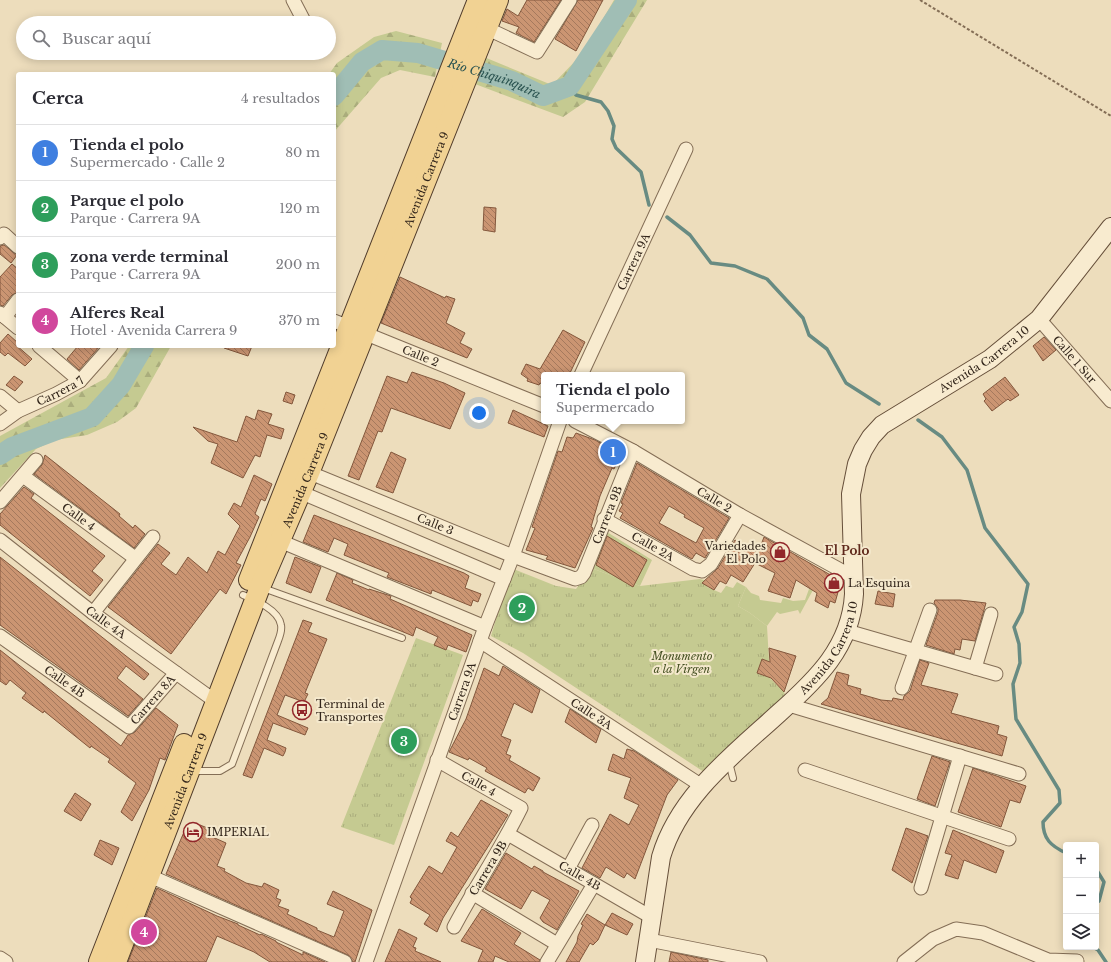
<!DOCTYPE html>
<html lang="es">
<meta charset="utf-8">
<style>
:root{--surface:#fff;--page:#f2f2f3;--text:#2b2b33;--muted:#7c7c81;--line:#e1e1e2;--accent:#db2777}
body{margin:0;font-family:"Libre Baskerville",serif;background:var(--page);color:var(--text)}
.controls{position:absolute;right:12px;bottom:12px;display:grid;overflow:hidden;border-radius:4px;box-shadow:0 2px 10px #0003}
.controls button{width:36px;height:36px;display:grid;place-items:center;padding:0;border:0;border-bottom:1px solid var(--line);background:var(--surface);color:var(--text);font:20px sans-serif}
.you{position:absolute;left:479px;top:413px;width:14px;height:14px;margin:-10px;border:3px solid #fff;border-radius:50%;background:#1a73e8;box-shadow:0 0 0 6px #1a73e833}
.badge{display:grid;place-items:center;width:26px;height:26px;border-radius:50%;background:var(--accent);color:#fff;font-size:13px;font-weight:700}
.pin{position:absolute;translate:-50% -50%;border:2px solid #fff;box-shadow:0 1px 4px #0006}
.popup{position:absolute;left:541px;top:372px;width:144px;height:52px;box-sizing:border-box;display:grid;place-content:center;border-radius:4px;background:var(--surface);filter:drop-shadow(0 1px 3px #0005);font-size:13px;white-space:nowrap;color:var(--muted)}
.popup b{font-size:15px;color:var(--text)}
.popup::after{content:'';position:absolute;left:50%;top:100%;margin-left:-8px;border:8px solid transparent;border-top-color:var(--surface)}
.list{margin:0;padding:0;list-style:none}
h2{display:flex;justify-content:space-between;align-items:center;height:52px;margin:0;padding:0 16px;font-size:17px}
h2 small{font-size:13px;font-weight:400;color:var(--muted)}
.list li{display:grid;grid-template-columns:26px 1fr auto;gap:12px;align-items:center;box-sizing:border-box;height:56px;padding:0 16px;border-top:1px solid var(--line)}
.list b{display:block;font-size:15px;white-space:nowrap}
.list p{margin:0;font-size:13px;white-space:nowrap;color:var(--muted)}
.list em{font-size:13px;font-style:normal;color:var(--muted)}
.icon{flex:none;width:22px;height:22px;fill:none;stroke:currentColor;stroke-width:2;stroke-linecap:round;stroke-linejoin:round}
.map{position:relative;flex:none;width:1111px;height:962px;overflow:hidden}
.search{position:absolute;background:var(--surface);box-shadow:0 2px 10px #0003;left:16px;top:16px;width:320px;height:44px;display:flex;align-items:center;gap:10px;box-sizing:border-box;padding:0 14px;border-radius:22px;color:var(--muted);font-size:15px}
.panel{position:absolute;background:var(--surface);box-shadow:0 2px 10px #0003;left:16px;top:72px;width:320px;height:276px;border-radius:4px}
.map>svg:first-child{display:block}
</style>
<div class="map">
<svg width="1111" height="962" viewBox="0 0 1111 962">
<defs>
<pattern id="forest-firs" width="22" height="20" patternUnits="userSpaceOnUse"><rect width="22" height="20" fill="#c5ca91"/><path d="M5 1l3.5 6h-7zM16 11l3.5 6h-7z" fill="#aaad7c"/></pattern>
<pattern id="park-tufts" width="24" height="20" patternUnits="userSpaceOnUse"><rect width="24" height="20" fill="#c5ca91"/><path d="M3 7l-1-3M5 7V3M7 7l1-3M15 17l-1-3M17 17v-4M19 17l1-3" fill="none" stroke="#aaad7c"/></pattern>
<pattern id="building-back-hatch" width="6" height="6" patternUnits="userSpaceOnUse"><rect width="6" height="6" fill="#cb9572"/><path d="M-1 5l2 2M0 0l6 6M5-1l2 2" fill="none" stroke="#a5795d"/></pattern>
</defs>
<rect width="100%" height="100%" fill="#edddbc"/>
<!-- grass -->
<path fill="#c5ca91" d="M607 532 652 560 640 586 591 568Z
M746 587 751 593 759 596 760 600 781 603 783 598 793 601 805 600 809 589 813 590 800 614 798 610 780 614 777 612 767 626 750 613 738 606Z"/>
<!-- forest -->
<path fill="url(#forest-firs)" d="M614 0H647L585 102 563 117 475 84 484 57 552 85 583 53Z
M396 31 442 43 435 77 400 70 381 78 334 132V74H329L337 63 374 37Z
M129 346H171L136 408 117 422 87 435 55 440 36 449 0 488V436L106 378Z"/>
<!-- park -->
<path fill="url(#park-tufts)" d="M511 568 556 586 576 589 591 568 640 586 700 579 707 581V587L721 593 726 586 733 588 737 582 746 587 738 606 750 613 767 626 770 678 784 692 786 699 704 772 523 653 491 636Z
M416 638 463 655 394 845 341 827Z"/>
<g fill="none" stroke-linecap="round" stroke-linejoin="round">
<!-- stream -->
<path stroke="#688b82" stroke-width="3.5" d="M570 86 576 95 601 102 608 111 614 126 612 139 616 148 641 172 649 205
M667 217 690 235 711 263 735 266 767 279 803 318 809 335 827 349 846 383 879 404
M918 420 942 437 967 470 985 528 1028 584 1022 612 1014 627 1019 644 1020 663 1013 684 1016 719 1059 790 1060 803 1043 822C1043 839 1051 846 1066 853
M1096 869 1104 882 1099 901 1096 903
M1093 947 1098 950 1106 962"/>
<!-- river -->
<g stroke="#a0beb5" stroke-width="20">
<path id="s1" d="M334 96 362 62 382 50 418 53 512 81 543 96 570 86 627 0"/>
<path d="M0 455 12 447 92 417 121 385 144 346"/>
</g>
</g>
<!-- building -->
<path fill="url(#building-back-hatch)" stroke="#83573c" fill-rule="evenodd" d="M527 0H561L534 42 516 33 519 27 502 21 507 9 518 16Z
M578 0H603L576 51 555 39Z
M484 207 496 208 495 232 483 230Z
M4 245 17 255 11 263 0 254V246Z
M12 264 18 269V292L12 295 3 306 0 305V277Z
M400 277 445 298 446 296 455 299 446 323 465 333 460 343 472 349 467 358 381 323Z
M563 330 585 342 569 375H544V385L540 383 539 385 527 381 528 379 521 374 526 364 540 369Z
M8 334 18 343 16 345 32 359 25 366 8 353 5 356 0 352V343Z
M1044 337 1056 350 1043 361 1033 346Z
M78 346H100L79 370 67 359Z
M224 346H252L248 356 224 348Z
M412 372 444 383 465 393 450 429 391 408 382 432 378 431 359 480 348 476 387 376 407 383Z
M14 376 23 382 15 391 6 385Z
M1005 377 1019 395 1010 401 1008 399 992 411 984 401 986 399 983 394Z
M286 392 295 395 292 404 283 401Z
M258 410 272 414 268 424 284 429 281 439 267 435 260 457 255 455 243 478 211 463 218 444 208 441 193 427 237 442 246 416 255 420Z
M513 410 548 426 544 437 508 423Z
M576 433 595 440 621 454 614 469 612 468 600 496 591 527 593 528 575 568 546 559 548 556 526 550 535 528 532 527 558 451 562 452 567 437 573 438Z
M391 452 406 459 393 493 376 487Z
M45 455 120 514 119 516 133 528 135 525 145 534 134 548 34 474 42 465Z
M637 463 729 518 705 558 696 553 692 559 620 518 623 513 619 511 623 504 621 503ZM669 506 685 515 684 517 704 528 696 543 659 523Z
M254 475 272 484 265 501 261 499 255 514 259 517 250 537 236 563 241 565 226 594 220 589 171 654 108 607 158 544 170 553 161 564 176 575 188 557 207 573 218 551 225 555 240 526 228 514 234 503 241 507Z
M24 487 34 494 31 498 105 556 92 571 103 580 90 596 0 525V514Z
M314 515 464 573 469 576 465 588 481 594 478 602 473 600 471 606 432 590 431 594 387 577 389 573 344 555 348 544 334 538 328 552 303 542Z
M607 536 647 560 633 587 596 565Z
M764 537 841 581 835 603 830 601 828 608 815 601 817 593 796 580 790 598 768 591 775 573 755 563 743 582 731 575 726 584 720 581 714 590 702 583 718 568 735 540 758 553Z
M0 557 149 674 144 680 126 666 117 678 143 699 128 716 0 625Z
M295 557 321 567 311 593 286 583Z
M337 573 353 580 352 583 369 590V589L391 596 390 599 472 635 466 652 448 645 446 650 434 645 438 637 416 627 413 636 326 600Z
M878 591 895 594 893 607 875 604Z
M935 600H960L986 603 975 641 962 639 960 650 955 649 954 654 926 645 938 612V608L934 603Z
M303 620 312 623 308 632 327 639 305 693 308 694 304 702 285 695 277 715 308 728 305 735 273 723 267 740 286 748 285 752 283 756 264 748 252 778 243 775Z
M769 648 796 656 784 692 771 678 757 673 762 659 770 662Z
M0 650 121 746 128 735 135 732 156 708 178 725 165 760 160 758 149 790 132 821 121 812 136 783 108 762 110 759 91 746 90 748 44 711 43 713 22 698 26 693 10 680 6 685 0 681Z
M920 660 929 663 921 685 958 694 951 713 999 726 997 734 1007 737 1002 756 821 704 828 698 837 672 849 675 847 685 861 689 860 694 881 700 892 701 893 698 903 700 904 696 910 691Z
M503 666 540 690 532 713 514 703 501 736 511 740 506 754 511 756 509 760 540 778 533 791 528 788 525 793 485 771 487 768 469 758 468 760 449 752 466 719 484 668 499 676Z
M570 709 601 729 596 743 565 722Z
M627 749 634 751 678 780 667 795 635 879 627 873 624 878 606 867 600 878 582 868 610 814 629 825 639 805 624 798 631 778 608 770 613 754 624 759Z
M932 756 950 762 935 806 917 799Z
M973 768 1026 786 1020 803 1010 800 1001 827 958 812Z
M75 793 91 804 81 821 64 811Z
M481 800 508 815 443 918 437 932 424 924 430 915 410 903 412 899 410 897 429 866 442 874 457 847 446 841 451 832 458 837Z
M187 825 198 830 200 825 210 829 208 835 226 843 217 866 225 869 224 871 246 883 262 887 264 883 279 890 276 898 281 900 278 906 289 910 287 914 317 928V930L334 937 344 911 327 904 333 891 372 910 355 962H353L348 955 166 874Z
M906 828 928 836 912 883 892 870Z
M953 830 1004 851 996 873 964 860 958 879 945 875 952 855 945 853Z
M100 840 119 848 112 865 94 855Z
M506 853 532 869 534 866 543 871V872L579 891 557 930 543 922 540 918 550 900 532 890 521 909 485 889Z
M157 888 217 916 238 924V925L260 935 261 934 276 941V942L303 955V952L325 962H270L254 952 217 936 206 962H128Z
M482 909 521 933 514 944 540 960 539 962H509L495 956 493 962H478L483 950 461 941Z
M612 913 633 924 627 935 605 925 598 940 593 945 590 943 579 962H566L577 942 578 936 583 925 581 924 587 914 605 925Z
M399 929 417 938 413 947 416 948 415 951 441 962H385Z
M671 952 708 960V962H669Z"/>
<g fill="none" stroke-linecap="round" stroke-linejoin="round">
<!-- service casing -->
<g stroke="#846e56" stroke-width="8">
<path id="service" d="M263 588 402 638
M729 762 733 778
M192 771H220L232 764 278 641C280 636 282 630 281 625 279 610 255 600 243 595"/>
</g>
<!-- minor casing -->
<g stroke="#846e56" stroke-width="15">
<g id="minor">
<path d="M293 0 305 23"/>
<path d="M486 28 537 52 570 0"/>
<path d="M0 238 4 234 18 247"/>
<path d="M0 313 18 328"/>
<path d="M5 317 18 300"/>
<path id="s2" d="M1039 319 1111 401"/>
<path d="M334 321 349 327"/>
<path id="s3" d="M364 333 544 406"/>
<path d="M39 346 80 381"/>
<path id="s4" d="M581 375 686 149"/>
<path d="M0 396 18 411"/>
<path id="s5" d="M575 421 633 451 740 515 855 578"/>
<path id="s6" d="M0 424 18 411 56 394 80 381 111 346"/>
<path id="s7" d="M303 470 513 556 575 579 581 577 584 573 633 451"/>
<path id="s8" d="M23 476 135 558"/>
<path d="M300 492 504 579"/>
<path d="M0 502 36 460"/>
<path id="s9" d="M604 519 693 569 702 571 711 564 740 515"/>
<path id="s10" d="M0 540 93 613 215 701"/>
<path d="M280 541 485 627"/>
<path d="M93 613 153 537"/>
<path d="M847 631 996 674"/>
<path id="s11" d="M0 636 129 727 176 673"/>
<path id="s12" d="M480 641 702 786"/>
<path d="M975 668 991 614"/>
<path d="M902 688 930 610"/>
<path d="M789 705 1019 774"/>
<path id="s13" d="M437 760 521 808C501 849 475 887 454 927"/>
<path d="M805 770 1009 839"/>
<path id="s14" d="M508 834 651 917"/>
<path d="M568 869 592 825"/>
<path d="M150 876 345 962"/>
<path d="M921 888 960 756"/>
<path d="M472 893 557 944"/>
<path d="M649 940 760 962"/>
<path d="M0 958 6 962"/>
<path id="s15" d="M366 962 485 627 513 556 560 421"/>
<path d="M547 962 594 884"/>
<path d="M904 962 933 939 956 929 983 933 1048 960 1077 961"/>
</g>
</g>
<!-- secondary casing -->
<g stroke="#664f3a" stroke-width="20">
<g id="secondary">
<path id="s16" d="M645 962 661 857C679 796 733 755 779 713 816 680 851 647 854 594L851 494 857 464 863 450 871 437 882 425 990 359 1039 319 1111 227"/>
</g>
</g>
<!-- primary casing -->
<g stroke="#513c2b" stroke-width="22">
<g id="primary">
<path d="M249 580 478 0"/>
<path d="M99 962 184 744"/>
<path id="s17" d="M116 962 260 587 309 473 498 0"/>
</g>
</g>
<!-- path -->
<path stroke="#846e56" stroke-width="2" stroke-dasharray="3 2" stroke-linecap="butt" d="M920 0 1111 116"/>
<!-- service -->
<use href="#service" stroke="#f8ebcf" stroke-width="6"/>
<!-- minor -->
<use href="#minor" stroke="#f8ebcf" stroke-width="13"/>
<!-- secondary -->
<use href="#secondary" stroke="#f8ebcf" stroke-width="18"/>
<!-- primary -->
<use href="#primary" stroke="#f1d293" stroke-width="20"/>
</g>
<!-- icons -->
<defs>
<g id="shop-ring" transform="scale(1)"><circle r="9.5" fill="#f4e8cc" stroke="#92272a" stroke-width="1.5"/><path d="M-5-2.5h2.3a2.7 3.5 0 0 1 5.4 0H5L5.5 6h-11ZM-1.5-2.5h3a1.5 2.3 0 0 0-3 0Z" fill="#92272a"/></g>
<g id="bus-ring" transform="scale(1)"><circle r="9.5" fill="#f4e8cc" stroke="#92272a" stroke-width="1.5"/><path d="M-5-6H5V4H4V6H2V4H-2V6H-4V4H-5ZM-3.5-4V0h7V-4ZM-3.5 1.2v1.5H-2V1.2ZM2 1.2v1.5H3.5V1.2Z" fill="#92272a"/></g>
<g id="hotel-ring" transform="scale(1)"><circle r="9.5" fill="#f4e8cc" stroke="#92272a" stroke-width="1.5"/><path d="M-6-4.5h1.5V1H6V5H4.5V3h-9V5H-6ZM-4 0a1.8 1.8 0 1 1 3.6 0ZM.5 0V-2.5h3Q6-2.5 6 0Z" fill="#92272a"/></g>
</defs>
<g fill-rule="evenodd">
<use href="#shop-ring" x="780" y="552"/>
<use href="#shop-ring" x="834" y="583"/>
<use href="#bus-ring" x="302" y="710"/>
<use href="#hotel-ring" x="193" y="832"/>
</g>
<g text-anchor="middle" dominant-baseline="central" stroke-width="4" stroke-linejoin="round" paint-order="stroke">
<!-- street labels -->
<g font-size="11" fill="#33261b" stroke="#f4e8cc">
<text stroke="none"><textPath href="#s17" startOffset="842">Avenida Carrera 9</textPath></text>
<text stroke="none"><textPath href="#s4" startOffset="125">Carrera 9A</textPath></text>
<text stroke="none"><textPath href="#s3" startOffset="61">Calle 2</textPath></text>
<text stroke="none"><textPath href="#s16" startOffset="739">Avenida Carrera 10</textPath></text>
<text stroke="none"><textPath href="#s2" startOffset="54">Calle 1 Sur</textPath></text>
<text stroke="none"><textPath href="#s6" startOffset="69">Carrera 7</textPath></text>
<text stroke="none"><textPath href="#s17" startOffset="518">Avenida Carrera 9</textPath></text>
<text stroke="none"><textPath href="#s5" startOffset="160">Calle 2</textPath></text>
<text stroke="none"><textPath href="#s7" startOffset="367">Carrera 9B</textPath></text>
<text stroke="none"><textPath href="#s8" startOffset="69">Calle 4</textPath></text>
<text stroke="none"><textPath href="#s7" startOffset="143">Calle 3</textPath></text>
<text stroke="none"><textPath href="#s9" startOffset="56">Calle 2A</textPath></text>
<text stroke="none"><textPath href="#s10" startOffset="134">Calle 4A</textPath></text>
<text stroke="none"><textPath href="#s16" startOffset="379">Avenida Carrera 10</textPath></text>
<text stroke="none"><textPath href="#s11" startOffset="79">Calle 4B</textPath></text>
<text stroke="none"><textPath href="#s15" startOffset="287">Carrera 9A</textPath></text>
<text stroke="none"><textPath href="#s11" startOffset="194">Carrera 8A</textPath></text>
<text stroke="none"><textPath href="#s12" startOffset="133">Calle 3A</textPath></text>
<text stroke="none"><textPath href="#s17" startOffset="194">Avenida Carrera 9</textPath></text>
<text stroke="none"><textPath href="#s13" startOffset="48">Calle 4</textPath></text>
<text transform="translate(488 868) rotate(-59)">Carrera 9B</text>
<text stroke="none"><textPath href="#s14" startOffset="83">Calle 4B</textPath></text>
</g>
<!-- poi labels -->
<g font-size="11" fill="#33261b" stroke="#f4e8cc" text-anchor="start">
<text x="766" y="546" text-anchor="end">Variedades<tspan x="766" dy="13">El Polo</tspan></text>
<text x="848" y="583">La Esquina</text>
<text x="316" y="704">Terminal de<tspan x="316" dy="13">Transportes</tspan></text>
<text x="207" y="832">IMPERIAL</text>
</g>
<!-- park labels -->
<g font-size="11" font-style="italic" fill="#455022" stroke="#f4e8cc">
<text x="682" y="656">Monumento<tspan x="682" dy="13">a la Virgen</tspan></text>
</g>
<!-- water labels -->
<g font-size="12" font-style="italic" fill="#2a5350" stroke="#f4e8cc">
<text stroke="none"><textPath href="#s1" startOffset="184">Río Chiquinquira</textPath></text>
</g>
<!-- neighbourhood labels -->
<g font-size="12" font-weight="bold" fill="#5f281b" stroke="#f4e8cc">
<text x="847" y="550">El Polo</text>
</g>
</g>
</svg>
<div class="controls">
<button>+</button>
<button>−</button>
<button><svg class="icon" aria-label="layers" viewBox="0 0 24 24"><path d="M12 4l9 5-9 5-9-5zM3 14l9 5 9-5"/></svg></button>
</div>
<div class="you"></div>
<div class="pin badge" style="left:613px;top:452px;background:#3f7fe0">1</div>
<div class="popup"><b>Tienda el polo</b>Supermercado</div>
<div class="pin badge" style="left:522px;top:608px;background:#2e9e5b">2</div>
<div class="pin badge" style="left:404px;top:741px;background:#2e9e5b">3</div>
<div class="pin badge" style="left:144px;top:932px;background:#d1479c">4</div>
<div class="search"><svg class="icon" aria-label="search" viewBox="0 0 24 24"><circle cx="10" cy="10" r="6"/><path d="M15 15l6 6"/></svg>Buscar aquí</div>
<section class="panel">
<h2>Cerca<small>4 resultados</small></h2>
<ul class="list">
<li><span class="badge" style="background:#3f7fe0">1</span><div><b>Tienda el polo</b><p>Supermercado · Calle 2</p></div><em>80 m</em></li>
<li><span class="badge" style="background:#2e9e5b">2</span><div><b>Parque el polo</b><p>Parque · Carrera 9A</p></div><em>120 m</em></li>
<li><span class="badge" style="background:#2e9e5b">3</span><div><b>zona verde terminal</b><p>Parque · Carrera 9A</p></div><em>200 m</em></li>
<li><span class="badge" style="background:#d1479c">4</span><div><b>Alferes Real</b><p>Hotel · Avenida Carrera 9</p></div><em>370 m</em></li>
</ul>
</section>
</div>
